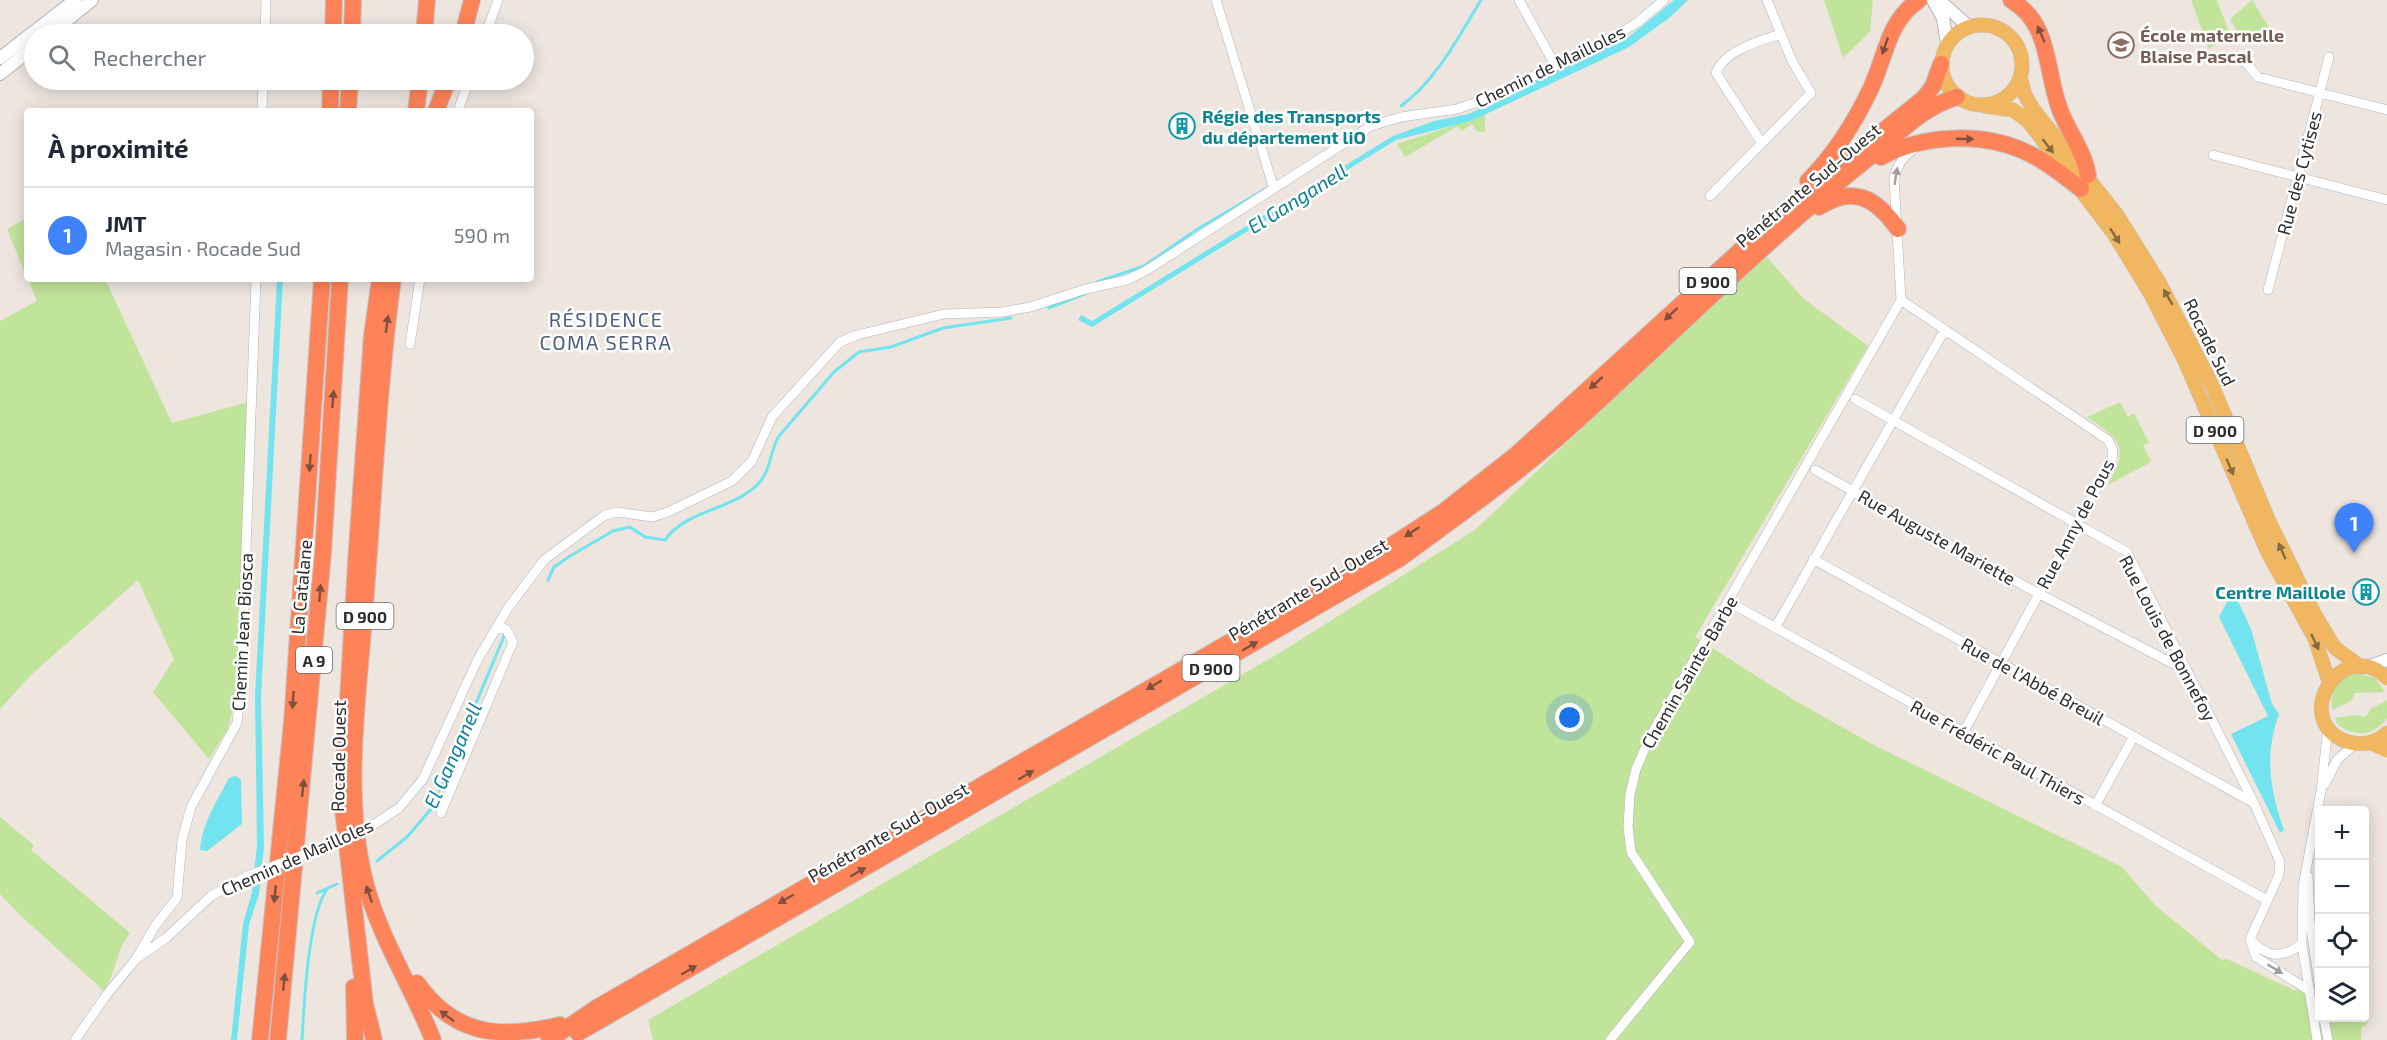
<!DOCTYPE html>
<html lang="fr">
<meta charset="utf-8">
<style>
:root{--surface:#fff;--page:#f2f2f3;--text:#1f2937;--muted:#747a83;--line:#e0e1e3;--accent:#3f83fb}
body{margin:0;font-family:"Exo 2",sans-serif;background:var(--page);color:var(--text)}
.controls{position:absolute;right:18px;bottom:18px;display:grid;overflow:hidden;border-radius:6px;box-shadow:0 3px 15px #0003}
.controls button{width:54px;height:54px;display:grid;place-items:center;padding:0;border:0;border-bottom:2px solid var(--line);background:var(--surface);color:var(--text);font:30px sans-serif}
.you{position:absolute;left:1570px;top:718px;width:21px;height:21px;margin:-15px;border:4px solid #fff;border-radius:50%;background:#1a73e8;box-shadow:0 0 0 9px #1a73e833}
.badge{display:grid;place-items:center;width:39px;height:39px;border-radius:50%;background:var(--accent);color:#fff;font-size:20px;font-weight:700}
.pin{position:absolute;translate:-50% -50px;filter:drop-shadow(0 2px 3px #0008)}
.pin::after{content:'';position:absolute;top:32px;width:21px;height:18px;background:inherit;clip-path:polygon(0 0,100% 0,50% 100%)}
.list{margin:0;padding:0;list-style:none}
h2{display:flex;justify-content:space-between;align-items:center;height:78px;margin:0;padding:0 24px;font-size:26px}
h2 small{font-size:20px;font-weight:400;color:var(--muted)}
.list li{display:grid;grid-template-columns:39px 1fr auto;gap:18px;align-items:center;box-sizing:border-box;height:96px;padding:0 24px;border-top:2px solid var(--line)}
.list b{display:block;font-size:22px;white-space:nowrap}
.list p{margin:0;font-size:20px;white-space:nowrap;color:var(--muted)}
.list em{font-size:20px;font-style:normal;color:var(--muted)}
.icon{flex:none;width:33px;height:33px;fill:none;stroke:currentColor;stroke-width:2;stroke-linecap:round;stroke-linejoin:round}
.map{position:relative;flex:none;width:2387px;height:1040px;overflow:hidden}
.search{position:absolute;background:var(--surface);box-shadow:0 3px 15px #0003;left:24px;top:24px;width:510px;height:66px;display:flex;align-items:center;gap:15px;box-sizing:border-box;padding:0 21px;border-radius:33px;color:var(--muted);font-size:22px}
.panel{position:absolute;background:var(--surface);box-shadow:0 3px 15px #0003;left:24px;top:108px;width:510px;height:174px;border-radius:6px}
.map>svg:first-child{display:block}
</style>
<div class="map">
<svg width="2387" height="1040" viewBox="0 0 2387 1040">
<rect width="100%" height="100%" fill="#eee5df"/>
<!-- green -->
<path fill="#c1e49b" d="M1824 0H1873L1870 32 1843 58Z
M2191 0H2217L2230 35 2209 49Z
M2252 0 2270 29 2242 39 2230 19Z
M1485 115V132H1478L1472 124 1462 131 1458 126 1405 157 1397 144Z
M27 218V278L7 229Z
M1765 255 1804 299 1868 346 1695 637 1794 700 1872 744 2122 867 2155 905 2223 961 2225 958 2294 990 2319 986 2320 1018H2364L2365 993 2368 1023 2361 1028V1040H653L648 1020 1276 655 1475 530Z
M28 279H105L172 423 248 402 235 701 228 728 209 759 153 692 174 659 138 580 31 675 0 709V321L37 301Z
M2120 402 2128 417 2134 413 2149 443 2143 445 2151 462 2108 485C2129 447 2122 440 2087 417Z
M2357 673 2375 678 2385 692 2355 693 2351 701 2332 710C2330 691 2334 679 2357 673Z
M2387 700V718C2374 737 2354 737 2337 724L2335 718 2355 715 2365 717 2372 708Z
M0 817 34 845 31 850 130 933C116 951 116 972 104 991L20 915 0 894Z"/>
<!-- water -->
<path fill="#72e4ef" d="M1674 0H1688L1669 18 1629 47 1471 121 1396 140 1092 327 1078 320 1081 315 1092 321 1393 136 1434 121 1469 114 1566 65 1625 40Z
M277 279H283L261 696 264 846 259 894 249 925 237 1040H231L243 924 252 892 257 845 255 696Z
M2230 597 2237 599 2251 629 2272 704 2279 714C2264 755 2270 791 2284 830L2280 833 2231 734 2268 716 2219 617Z
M236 776 241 780 242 824 207 851 200 850C202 823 217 801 229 778Z"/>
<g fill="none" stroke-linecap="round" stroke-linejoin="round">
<!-- stream -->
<path stroke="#72e4ef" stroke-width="3" d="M1401 106C1436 81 1459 36 1481 0
M1097 282 1144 266 1196 230 1267 188
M1049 308 1087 293
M548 580 554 567 570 556 613 531 630 527 645 537 665 540C687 509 734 510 759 483 771 470 770 450 779 436L834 372 859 352 891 347 943 328 1011 318
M377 861 407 837 432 808 505 634
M317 893 337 884
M302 1040C304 1005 308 916 327 889"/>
<!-- street casing -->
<g stroke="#afb4bc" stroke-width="10">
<path id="street" d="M1216 0 1274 189
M1519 0 1555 65
M265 34 266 0
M486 34 498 0
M2243 59 2258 77 2387 110
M262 111 263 80
M458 111 469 80
M1761 142 1716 73C1725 50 1759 41 1781 34
M2213 155 2387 200
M1710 196 1811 93 1792 61 1767 0
M2268 290 2329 57
M1901 300 2108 440 2113 450 2112 460 1963 733
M1901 300 1894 178C1897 166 1903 156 1914 149
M410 344 420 279
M1855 399 2127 552 2254 803 2280 862 2279 875 2250 939 2256 957 2310 991
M1815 470 2032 590 2185 670
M1813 559 2254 803
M1729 602 2267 900
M1775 628 1944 331
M2325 784 2337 760 2355 744
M2095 806 2134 736
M441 813 513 642 506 629 497 627
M370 827 399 808 423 779 477 661 508 608 544 560 605 515 618 512 652 517 668 512 732 481 752 461 772 417 840 342 857 335 944 314 1002 312 1030 307 1086 289 1127 280 1147 270 1371 126 1401 117 1457 109 1486 99 1617 35 1638 22 1664 0
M317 850 334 843
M2308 876 2310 922 2320 989
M2250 939C2267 958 2281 959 2302 944
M136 959 155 926 177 898 182 840 191 807 237 723 241 684 256 279
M2324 1018 2328 1040
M75 1040 108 993 136 959 166 938 211 896 247 876
M1610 1040 1690 942 1631 852 1628 827 1630 794 1636 769 1651 735 1901 300
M2317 1040 2302 944 2303 886 2321 791 2328 728"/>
</g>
<!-- secondary casing -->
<g stroke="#afb4bc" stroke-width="14">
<path id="secondary" d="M1933 0 1943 18 1947 44
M1939 0 1969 27
M50 34 92 0
M0 58 75 0
M0 74 34 47
M2367 667 2387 660"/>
</g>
<!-- primary casing -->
<g stroke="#c4c4c4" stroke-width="15">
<path id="primary" d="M1942 65a40 40 0 1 1 80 0a40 40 0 1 1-80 0Z
M2020 77 2025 95 2033 109 2117 215 2160 284 2212 385 2269 521 2314 613 2335 648 2361 667
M1984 106 2013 110 2028 121 2114 234 2150 293 2184 359 2267 551 2315 639 2329 682
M2387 678C2342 634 2288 722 2348 742 2363 746 2376 743 2387 733
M2371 743 2387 750"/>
</g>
<!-- highway casing -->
<g stroke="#c4c4c4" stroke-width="18">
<path id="highway" d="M2011 0C2051 24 2045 68 2059 107 2067 131 2084 150 2088 175
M333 34 334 0
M352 34 353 0
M424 34 427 0
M463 34 472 0
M330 111 331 80
M348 111 350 80
M416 111 420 80
M436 111 448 80
M1881 157C1925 134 1986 131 2032 155 2050 164 2065 177 2081 189
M1808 181C1835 154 1855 122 1871 88 1886 56 1887 22 1919 0
M1819 207C1854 185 1876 198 1898 229
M393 279C378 387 374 496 365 605 359 693 343 790 364 877 377 934 412 986 433 1040
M417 983C454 1035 499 1040 560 1025
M354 987 355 1040
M578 1033 1399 559C1456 517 1515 476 1568 429 1669 338 1765 240 1871 156 1897 135 1924 106 1957 97
M260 1040 292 722 322 279
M278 1040 323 553 340 279
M374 1040 365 1004 342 801 356 562 372 335 380 279
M549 1040 598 1007 1346 575 1443 512 1517 454 1776 218 1924 98 1933 86 1941 64"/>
</g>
<!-- street -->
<use href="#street" stroke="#fff" stroke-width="9"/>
<!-- secondary -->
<use href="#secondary" stroke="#fff" stroke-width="12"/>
<!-- primary -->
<use href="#primary" stroke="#f1b660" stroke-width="14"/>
<!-- highway -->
<use href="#highway" stroke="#ff8359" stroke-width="16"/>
<!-- street-bridge casing -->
<g stroke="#afb4bc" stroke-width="10" stroke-linecap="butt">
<path id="street-bridge" d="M334 843 370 827
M247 876 317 850"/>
</g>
<!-- street-bridge -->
<use href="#street-bridge" stroke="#fff" stroke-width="9"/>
</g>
<!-- one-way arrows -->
<defs><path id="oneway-solid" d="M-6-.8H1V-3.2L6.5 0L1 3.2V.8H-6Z" transform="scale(1.5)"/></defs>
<g fill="#804f3e">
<use href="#oneway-solid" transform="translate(2041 34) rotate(-114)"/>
<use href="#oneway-solid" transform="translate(1885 46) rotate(109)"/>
<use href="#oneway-solid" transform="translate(1965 139) rotate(2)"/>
<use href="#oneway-solid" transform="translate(1671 314) rotate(137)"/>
<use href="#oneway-solid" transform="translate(387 324) rotate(-82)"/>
<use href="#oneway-solid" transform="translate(1596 383) rotate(138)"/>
<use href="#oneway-solid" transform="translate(333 399) rotate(-86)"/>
<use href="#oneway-solid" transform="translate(310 463) rotate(94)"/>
<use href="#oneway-solid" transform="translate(1412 532) rotate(147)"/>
<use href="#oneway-solid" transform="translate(320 593) rotate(-85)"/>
<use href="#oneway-solid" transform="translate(1250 646) rotate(-30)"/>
<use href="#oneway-solid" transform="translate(1154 685) rotate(150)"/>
<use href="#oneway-solid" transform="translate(293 700) rotate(94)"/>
<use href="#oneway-solid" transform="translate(1026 775) rotate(-30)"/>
<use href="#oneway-solid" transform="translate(303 788) rotate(-84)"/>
<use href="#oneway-solid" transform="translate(858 872) rotate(-30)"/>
<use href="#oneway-solid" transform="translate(275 894) rotate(96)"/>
<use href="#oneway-solid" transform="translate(369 894) rotate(-109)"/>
<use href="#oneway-solid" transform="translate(786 899) rotate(150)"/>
<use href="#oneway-solid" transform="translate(689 970) rotate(-30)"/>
<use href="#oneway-solid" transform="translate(284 982) rotate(-84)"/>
<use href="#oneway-solid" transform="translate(447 1016) rotate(-143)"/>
</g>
<g fill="#856a43">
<use href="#oneway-solid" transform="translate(2048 146) rotate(52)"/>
<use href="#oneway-solid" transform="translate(2115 236) rotate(57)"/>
<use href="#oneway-solid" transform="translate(2168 297) rotate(-120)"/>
<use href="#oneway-solid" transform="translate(2230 467) rotate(66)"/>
<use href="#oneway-solid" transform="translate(2282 551) rotate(-114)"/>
<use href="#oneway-solid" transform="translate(2315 642) rotate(65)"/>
</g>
<g fill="#a0a0a0">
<use href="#oneway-solid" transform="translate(1896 176) rotate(-81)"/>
<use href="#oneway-solid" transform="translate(2275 969) rotate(31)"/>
</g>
<!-- icons -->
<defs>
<g id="school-ring" transform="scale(1.35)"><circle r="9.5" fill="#fff" stroke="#8d6e63" stroke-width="1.5"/><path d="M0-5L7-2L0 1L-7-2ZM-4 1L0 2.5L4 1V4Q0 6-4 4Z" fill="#8d6e63"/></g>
<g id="building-ring" transform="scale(1.35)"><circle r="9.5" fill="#fff" stroke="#0f9aa8" stroke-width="1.5"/><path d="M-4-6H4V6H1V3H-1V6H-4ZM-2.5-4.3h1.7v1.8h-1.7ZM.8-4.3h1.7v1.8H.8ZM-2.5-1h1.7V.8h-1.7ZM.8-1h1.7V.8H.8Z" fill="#0f9aa8"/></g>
</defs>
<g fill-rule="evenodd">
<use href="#school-ring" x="2121" y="45"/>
<use href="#building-ring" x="1182" y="126"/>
<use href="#building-ring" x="2366" y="592"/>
</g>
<g text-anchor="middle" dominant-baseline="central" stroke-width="5" stroke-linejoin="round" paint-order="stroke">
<!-- shield labels -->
<g fill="#fff" stroke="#6b6b6b" stroke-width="1.5">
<rect x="1679.5" y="268" width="57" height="26" rx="4.5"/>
<rect x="2186.5" y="417" width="57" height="26" rx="4.5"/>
<rect x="336.5" y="603" width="57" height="26" rx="4.5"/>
<rect x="296" y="647" width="36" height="26" rx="4.5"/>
<rect x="1182.5" y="655" width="57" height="26" rx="4.5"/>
</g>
<g font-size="16" font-weight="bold" fill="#2c2c2c">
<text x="1708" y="281">D 900</text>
<text x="2215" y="430">D 900</text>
<text x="365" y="616">D 900</text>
<text x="314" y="660">A 9</text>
<text x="1211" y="668">D 900</text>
</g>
<!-- education labels -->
<g font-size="18" font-weight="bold" fill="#785e54" stroke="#fff" text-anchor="start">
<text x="2140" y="35">École maternelle<tspan x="2140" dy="21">Blaise Pascal</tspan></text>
</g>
<!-- street labels -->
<g font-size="18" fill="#2c2c2c" stroke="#fff">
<text transform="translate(1550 66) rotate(-26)">Chemin de Mailloles</text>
<text transform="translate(2299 173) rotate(-75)">Rue des Cytises</text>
<text transform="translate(1808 185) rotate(-40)">Pénétrante Sud-Ouest</text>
<text transform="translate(2210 342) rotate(64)">Rocade Sud</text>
<text transform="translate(2075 524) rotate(-62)">Rue Anny de Pous</text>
<text transform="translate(1937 537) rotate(29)">Rue Auguste Mariette</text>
<text transform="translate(301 587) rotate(-85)">La Catalane</text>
<text transform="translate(1308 589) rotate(-31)">Pénétrante Sud-Ouest</text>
<text transform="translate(242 632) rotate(-87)">Chemin Jean Biosca</text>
<text transform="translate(2168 638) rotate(62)">Rue Louis de Bonnefoy</text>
<text transform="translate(1689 672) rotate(-60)">Chemin Sainte-Barbe</text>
<text transform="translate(2033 681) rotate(29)">Rue de l'Abbé Breuil</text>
<text transform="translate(1998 752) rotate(29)">Rue Frédéric Paul Thiers</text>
<text transform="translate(338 756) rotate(-89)">Rocade Ouest</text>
<text transform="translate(888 832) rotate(-30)">Pénétrante Sud-Ouest</text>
<text transform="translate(297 857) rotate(-24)">Chemin de Mailloles</text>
</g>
<!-- culture labels -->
<g font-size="18" font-weight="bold" fill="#0d838f" stroke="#fff" text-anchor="start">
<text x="1202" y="116">Régie des Transports<tspan x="1202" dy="21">du département liO</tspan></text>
<text x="2346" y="592" text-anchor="end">Centre Maillole</text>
</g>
<!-- water labels -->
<g font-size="20" font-style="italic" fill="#0d8198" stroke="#fff">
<text transform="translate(1297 198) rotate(-32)">El Ganganell</text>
<text transform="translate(452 755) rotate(-66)">El Ganganell</text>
</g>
<!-- neighbourhood labels -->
<g font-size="20" letter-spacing="1.5" fill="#4c5d7e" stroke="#fff">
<text x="606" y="319">RÉSIDENCE<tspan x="606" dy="23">COMA SERRA</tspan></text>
</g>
</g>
</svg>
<div class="controls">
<button>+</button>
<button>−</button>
<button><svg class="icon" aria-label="locate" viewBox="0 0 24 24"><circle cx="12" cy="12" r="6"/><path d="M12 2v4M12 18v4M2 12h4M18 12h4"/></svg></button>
<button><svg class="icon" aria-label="layers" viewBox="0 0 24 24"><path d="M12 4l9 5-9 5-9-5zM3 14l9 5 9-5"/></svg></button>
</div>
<div class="you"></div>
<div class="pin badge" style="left:2354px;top:553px">1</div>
<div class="search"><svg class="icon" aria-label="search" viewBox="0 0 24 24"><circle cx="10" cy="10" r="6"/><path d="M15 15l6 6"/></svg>Rechercher</div>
<section class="panel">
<h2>À proximité<small></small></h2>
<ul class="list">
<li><span class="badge">1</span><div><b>JMT</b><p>Magasin · Rocade Sud</p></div><em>590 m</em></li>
</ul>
</section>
</div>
